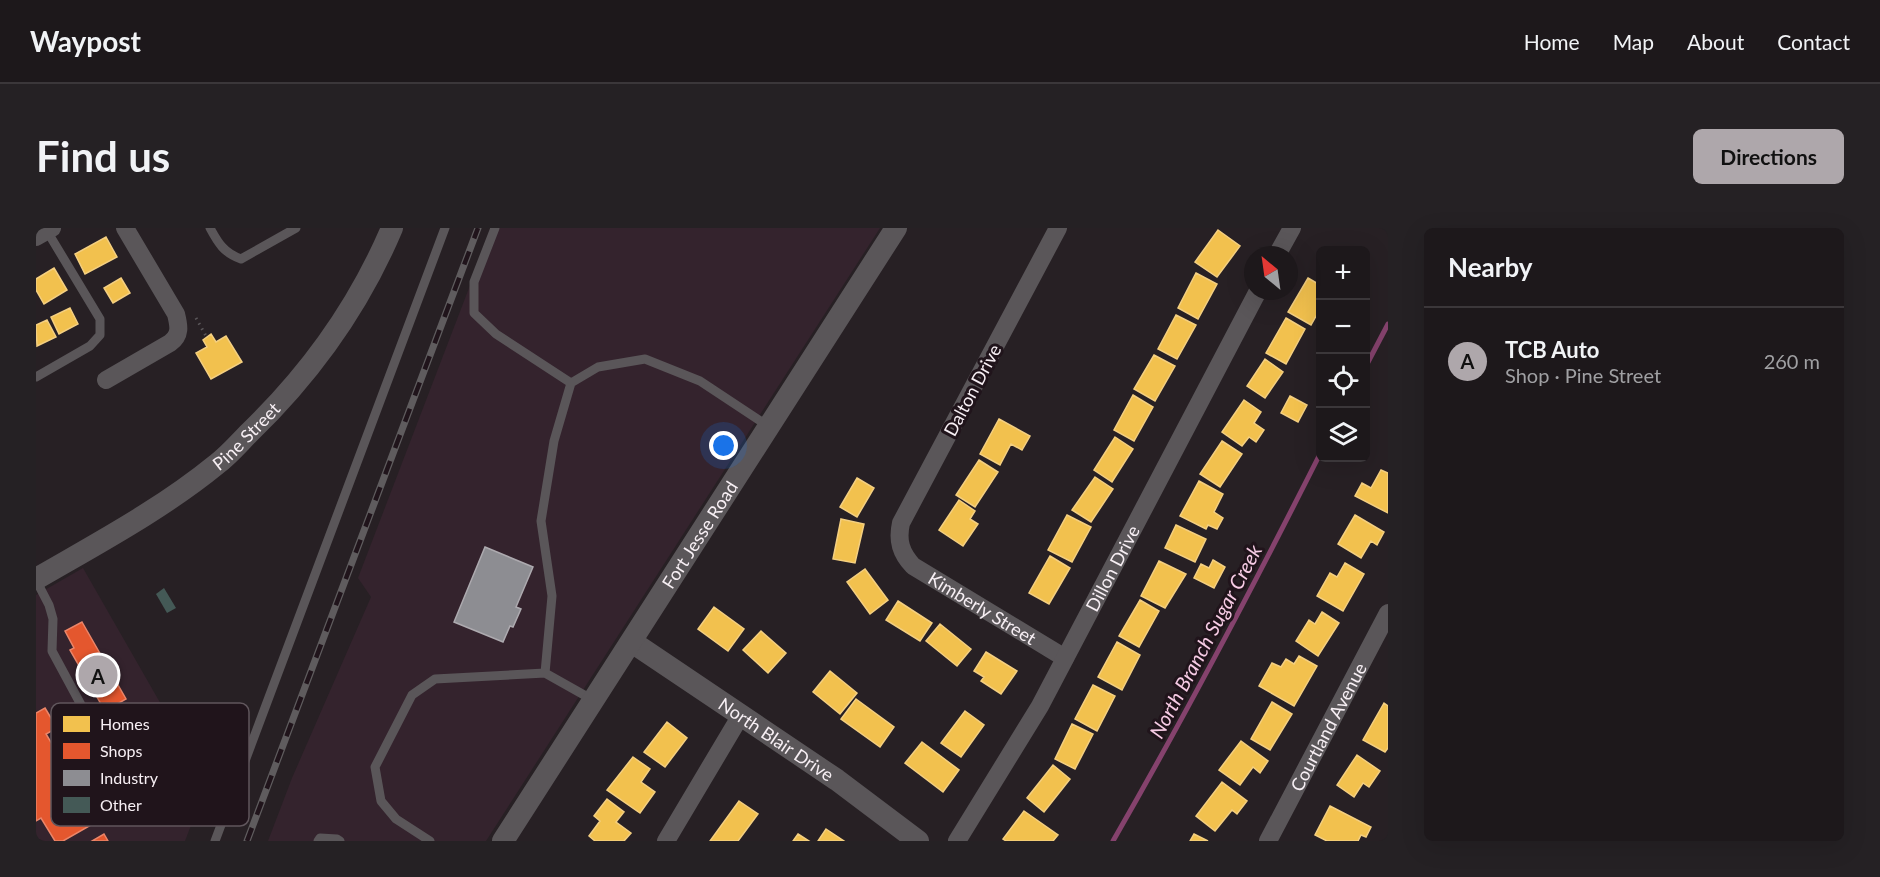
<!DOCTYPE html>
<meta charset="utf-8">
<style>
:root{--surface:#1d181b;--page:#252124;--text:#f1f3f6;--muted:#a0a0a3;--line:#3b373a;--accent:#aea7ab}
body{margin:0;font-family:Lato,sans-serif;background:var(--page);color:var(--text)}
.controls{position:absolute;right:18px;top:18px;display:grid;overflow:hidden;border-radius:9px;box-shadow:0 6px 24px #0002}
.controls button{width:54px;height:54px;display:grid;place-items:center;padding:0;border:0;border-bottom:2px solid var(--line);background:var(--surface);color:var(--text);font:30px sans-serif}
.compass{position:absolute;left:1208px;top:18px;width:54px;height:54px;border-radius:50%;background:var(--surface);box-shadow:0 6px 24px #0002;rotate:331deg}
.you{position:absolute;left:688px;top:218px;width:21px;height:21px;margin:-15px;border:4px solid #fff;border-radius:50%;background:#1a73e8;box-shadow:0 0 0 9px #1a73e833}
.badge{display:grid;place-items:center;width:39px;height:39px;border-radius:50%;background:var(--accent);color:#111;font-size:20px;font-weight:700}
.pin{position:absolute;translate:-50% -50%;border:3px solid #fff;box-shadow:0 2px 6px #0006}
.list{margin:0;padding:0;list-style:none}
h2{display:flex;justify-content:space-between;align-items:center;height:78px;margin:0;padding:0 24px;font-size:26px}
h2 small{font-size:20px;font-weight:400;color:var(--muted)}
.list li{display:grid;grid-template-columns:39px 1fr auto;gap:18px;align-items:center;box-sizing:border-box;height:108px;padding:0 24px;border-top:2px solid var(--line)}
.list b{display:block;font-size:22px;white-space:nowrap}
.list p{margin:0;font-size:20px;white-space:nowrap;color:var(--muted)}
.list em{font-size:20px;font-style:normal;color:var(--muted)}
.icon{flex:none;width:33px;height:33px;fill:none;stroke:currentColor;stroke-width:2;stroke-linecap:round;stroke-linejoin:round}
.map{position:relative;flex:none;width:1352px;height:613px;overflow:hidden;border-radius:9px}
header{display:flex;align-items:center;gap:36px;box-sizing:border-box;height:84px;padding:0 30px;background:var(--surface);border-bottom:2px solid var(--line)}
header strong{font-size:28px}
nav{display:flex;gap:33px;margin-inline-start:auto;font-size:21px}
.intro{display:flex;align-items:center;justify-content:space-between;box-sizing:border-box;height:144px;padding:0 36px}
h1{margin:0;font-size:42px}
.button{padding:15px 27px;border-radius:9px;background:var(--accent);color:#111;font-size:21px;font-weight:700}
main{display:flex;gap:36px;padding:0 36px}
aside{flex:1;background:var(--surface);border-radius:9px;box-shadow:0 6px 24px #0002}
.map>svg:first-child{display:block}
</style>
<header>
<strong>Waypost</strong>
<nav><a>Home</a><a>Map</a><a>About</a><a>Contact</a></nav>
</header>
<div class="intro"><h1>Find us</h1><a class="button">Directions</a></div>
<main>
<div class="map">
<svg width="1352" height="613" viewBox="0 0 1352 613">
<rect width="100%" height="100%" fill="#272024"/>
<!-- built -->
<path fill="#34232d" d="M456 0H844L450 613H232L256 550 335 369 322 350Z
M47 340 126 478 146 492 175 545 149 613H0V367Z"/>
<!-- homes -->
<path fill="#f2c14e" stroke="#f4cf80" stroke-width="1.5" d="M1182 2 1204 18 1181 49 1159 34Z
M70 9 81 29 49 46 39 26Z
M18 40 31 62 8 76 0 62V51Z
M1160 45 1181 56 1162 91 1142 80Z
M85 50 94 65 77 75 68 60Z
M1272 50 1284 57V81L1275 97 1252 84Z
M34 80 42 96 23 106 15 89Z
M1140 87 1160 97 1141 131 1122 121Z
M1250 90 1269 101 1250 136 1230 125Z
M11 92 20 109 1 118 0 97Z
M175 106 180 114 190 108 206 134 175 151 160 125 171 119 167 112Z
M1118 127 1139 138 1119 173 1098 161Z
M1229 131 1247 144 1229 170 1211 158Z
M1097 167 1117 179 1098 213 1078 202Z
M1254 168 1271 177 1262 194 1245 185Z
M1208 172 1225 184 1218 195 1228 202 1220 214 1213 209 1206 218 1186 204Z
M963 191 994 208 986 222 975 216 964 237 944 226Z
M1079 209 1097 221 1076 254 1058 242Z
M1186 213 1206 226 1184 259 1164 246Z
M943 232 962 244 939 279 920 267Z
M1345 242 1352 245V285L1319 268 1326 255 1335 260Z
M1059 249 1077 261 1055 294 1036 282Z
M821 250 838 260 821 289 804 279Z
M1163 253 1187 266 1178 284 1187 290 1181 301 1172 297 1170 301 1144 288Z
M923 272 939 283 934 291 942 296 927 318 903 302Z
M1031 287 1055 299 1036 334 1012 322Z
M1319 287 1348 304 1341 317 1335 313 1325 330 1302 316Z
M805 291 828 296 819 335 797 331Z
M1140 297 1170 311 1159 334 1129 320Z
M1014 328 1034 340 1013 376 993 365Z
M1177 332 1189 339 1178 360 1158 350 1165 336 1173 340Z
M1123 333 1150 346 1129 380 1105 368Z
M1309 335 1328 346 1307 383 1281 368 1294 345 1301 349Z
M829 341 852 372 834 386 811 354Z
M1104 372 1123 383 1103 419 1083 408Z
M862 373 896 395 884 413 850 392Z
M678 379 708 401 692 423 662 401Z
M1286 384 1303 395 1282 428 1260 413 1273 392 1279 396Z
M904 396 935 421 921 438 890 413Z
M725 403 750 425 732 445 707 422Z
M1081 414 1104 427 1086 462 1062 449Z
M950 424 981 443 965 466 945 453 948 449 938 443Z
M1263 428 1281 438 1258 478 1223 458 1236 435 1245 439 1250 431 1258 436Z
M794 443 821 465 804 486 777 464Z
M1057 457 1079 468 1061 503 1039 491Z
M820 471 858 499 844 519 805 491Z
M1236 474 1256 486 1234 522 1215 511Z
M1348 475 1352 478V520L1349 524 1327 512Z
M929 483 948 497 925 529 905 515Z
M631 494 651 510 629 539 608 524Z
M1036 496 1057 506 1039 541 1019 531Z
M1205 513 1232 533 1224 545 1217 539 1204 557 1183 542Z
M886 514 923 542 907 564 869 535Z
M1321 527 1344 543 1333 559 1327 555 1318 569 1301 557Z
M597 529 614 541 605 554 619 564 604 585 571 562Z
M1017 537 1034 551 1008 584 991 570Z
M1186 554 1211 573 1201 586 1196 582 1179 603 1160 588Z
M571 571 588 584 580 594 595 605 588 613H559L553 608 564 593 558 588Z
M703 573 722 586 702 613H674Z
M1294 578 1335 599 1330 609 1325 607 1322 613H1291L1279 607Z
M988 583 1022 607 1017 613H970L967 611Z
M790 601 808 613H782Z
M762 606 773 613H757Z
M1158 606 1172 613H1154Z"/>
<!-- shops -->
<path fill="#e4572e" stroke="#ea8569" stroke-width="1.5" d="M46 394 90 471 69 483 34 422 38 420 29 403Z
M9 480 21 500 10 506 62 593 27 613H19L5 590 0 593V485Z
M68 606 72 613H56Z"/>
<!-- industry -->
<path fill="#8d8d92" stroke="#adaaaf" stroke-width="1.5" d="M449 319 497 339 480 379 485 381 477 399 474 398 467 414 418 394Z"/>
<g fill="none" stroke-linecap="round" stroke-linejoin="round">
<!-- stream -->
<path stroke="#85426d" stroke-width="5" d="M1330 138 1352 96
M1077 613C1150 486 1218 357 1284 226"/>
</g>
<!-- building -->
<path fill="#445956" d="M128 360 140 380 131 385 120 366Z"/>
<g fill="none" stroke-linecap="round" stroke-linejoin="round">
<!-- path -->
<path stroke="#5b575a" stroke-width="3" stroke-dasharray="1.5 4.5" stroke-linecap="butt" d="M160 90 170 108"/>
<!-- service -->
<path stroke="#5a5659" stroke-width="9" d="M174 0C182 15 188 25 205 31L260 0
M459 0 438 54V85L460 106 535 155
M0 149 54 118 64 107V91L11 3
M0 352 13 377 17 391 16 423 85 551 94 557C141 553 124 533 109 505
M509 445 516 368 505 293 518 213 535 155 562 139 609 131 664 153 732 198
M179 613 409 0
M282 613 284 610 301 611 304 613
M394 613 360 591 345 573 339 539 376 467 399 451 509 445 557 472"/>
<!-- minor -->
<g stroke="#5a5659" stroke-width="18">
<path id="s1" d="M1022 0 865 295C861 313 865 325 877 338L1029 430"/>
<path d="M0 9 16 0"/>
<path d="M1241 27 1256 0"/>
<path d="M70 152 134 115C145 107 143 98 140 86L89 0"/>
<path d="M630 613 705 487"/>
<path id="s2" d="M921 613 1004 478 1222 63"/>
<path id="s3" d="M1232 613 1352 385"/>
</g>
<!-- tertiary -->
<g stroke="#5a5659" stroke-width="22">
<path id="s4" d="M0 351C62 315 126 281 181 236 193 227 203 215 214 204 274 146 323 78 356 0"/>
<path id="s5" d="M596 414 801 552 882 613"/>
<path id="s6" d="M467 613 860 0"/>
</g>
<!-- rail casing -->
<g stroke="#5f5c5e" stroke-width="7">
<path id="rail" d="M211 613 442 0"/>
</g>
<!-- rail -->
<use href="#rail" stroke="#20141b" stroke-width="4.5" stroke-dasharray="14" stroke-linecap="butt"/>
</g>
<g text-anchor="middle" dominant-baseline="central" stroke-width="6" stroke-linejoin="round" paint-order="stroke">
<!-- street labels -->
<g font-size="18" fill="#f7eff4" stroke="#20141b">
<text transform="translate(936 162) rotate(-62)">Dalton Drive</text>
<text stroke="none"><textPath href="#s4" startOffset="255">Pine Street</textPath></text>
<text stroke="none"><textPath href="#s6" startOffset="364">Fort Jesse Road</textPath></text>
<text stroke="none"><textPath href="#s2" startOffset="314">Dillon Drive</textPath></text>
<text stroke="none"><textPath href="#s1" startOffset="462">Kimberly Street</textPath></text>
<text stroke="none"><textPath href="#s3" startOffset="129">Courtland Avenue</textPath></text>
<text stroke="none"><textPath href="#s5" startOffset="174">North Blair Drive</textPath></text>
</g>
<!-- water labels -->
<g font-size="20" font-style="italic" fill="#f7cce5" stroke="#20141b">
<text transform="translate(1169 413) rotate(-62)">North Branch Sugar Creek</text>
</g>
</g>
<!-- legend -->
<rect x="15" y="475" width="198" height="123" rx="9" fill="#20141b" stroke="#60565c" stroke-width="1.5"/>
<rect x="27" y="488" width="27" height="16" fill="#f2c14e"/>
<rect x="27" y="515" width="27" height="16" fill="#e4572e"/>
<rect x="27" y="542" width="27" height="16" fill="#8d8d92"/>
<rect x="27" y="569" width="27" height="16" fill="#445956"/>
<g font-size="16" fill="#f7eff4">
<text x="64" y="502">Homes</text>
<text x="64" y="529">Shops</text>
<text x="64" y="556">Industry</text>
<text x="64" y="583">Other</text>
</g>
</svg>
<div class="controls">
<button>+</button>
<button>−</button>
<button><svg class="icon" aria-label="locate" viewBox="0 0 24 24"><circle cx="12" cy="12" r="6"/><path d="M12 2v4M12 18v4M2 12h4M18 12h4"/></svg></button>
<button><svg class="icon" aria-label="layers" viewBox="0 0 24 24"><path d="M12 4l9 5-9 5-9-5zM3 14l9 5 9-5"/></svg></button>
</div>
<svg class="compass" viewBox="-18 -18 36 36"><path d="M0-13l5 13h-10z" fill="#e53935"/><path d="M0 13l5-13h-10z" fill="#a0a0a3"/></svg>
<div class="you"></div>
<div class="pin badge" style="left:62px;top:447px">A</div>
</div>
<aside>
<h2>Nearby<small></small></h2>
<ul class="list">
<li><span class="badge">A</span><div><b>TCB Auto</b><p>Shop · Pine Street</p></div><em>260 m</em></li>
</ul>
</aside>
</main>
